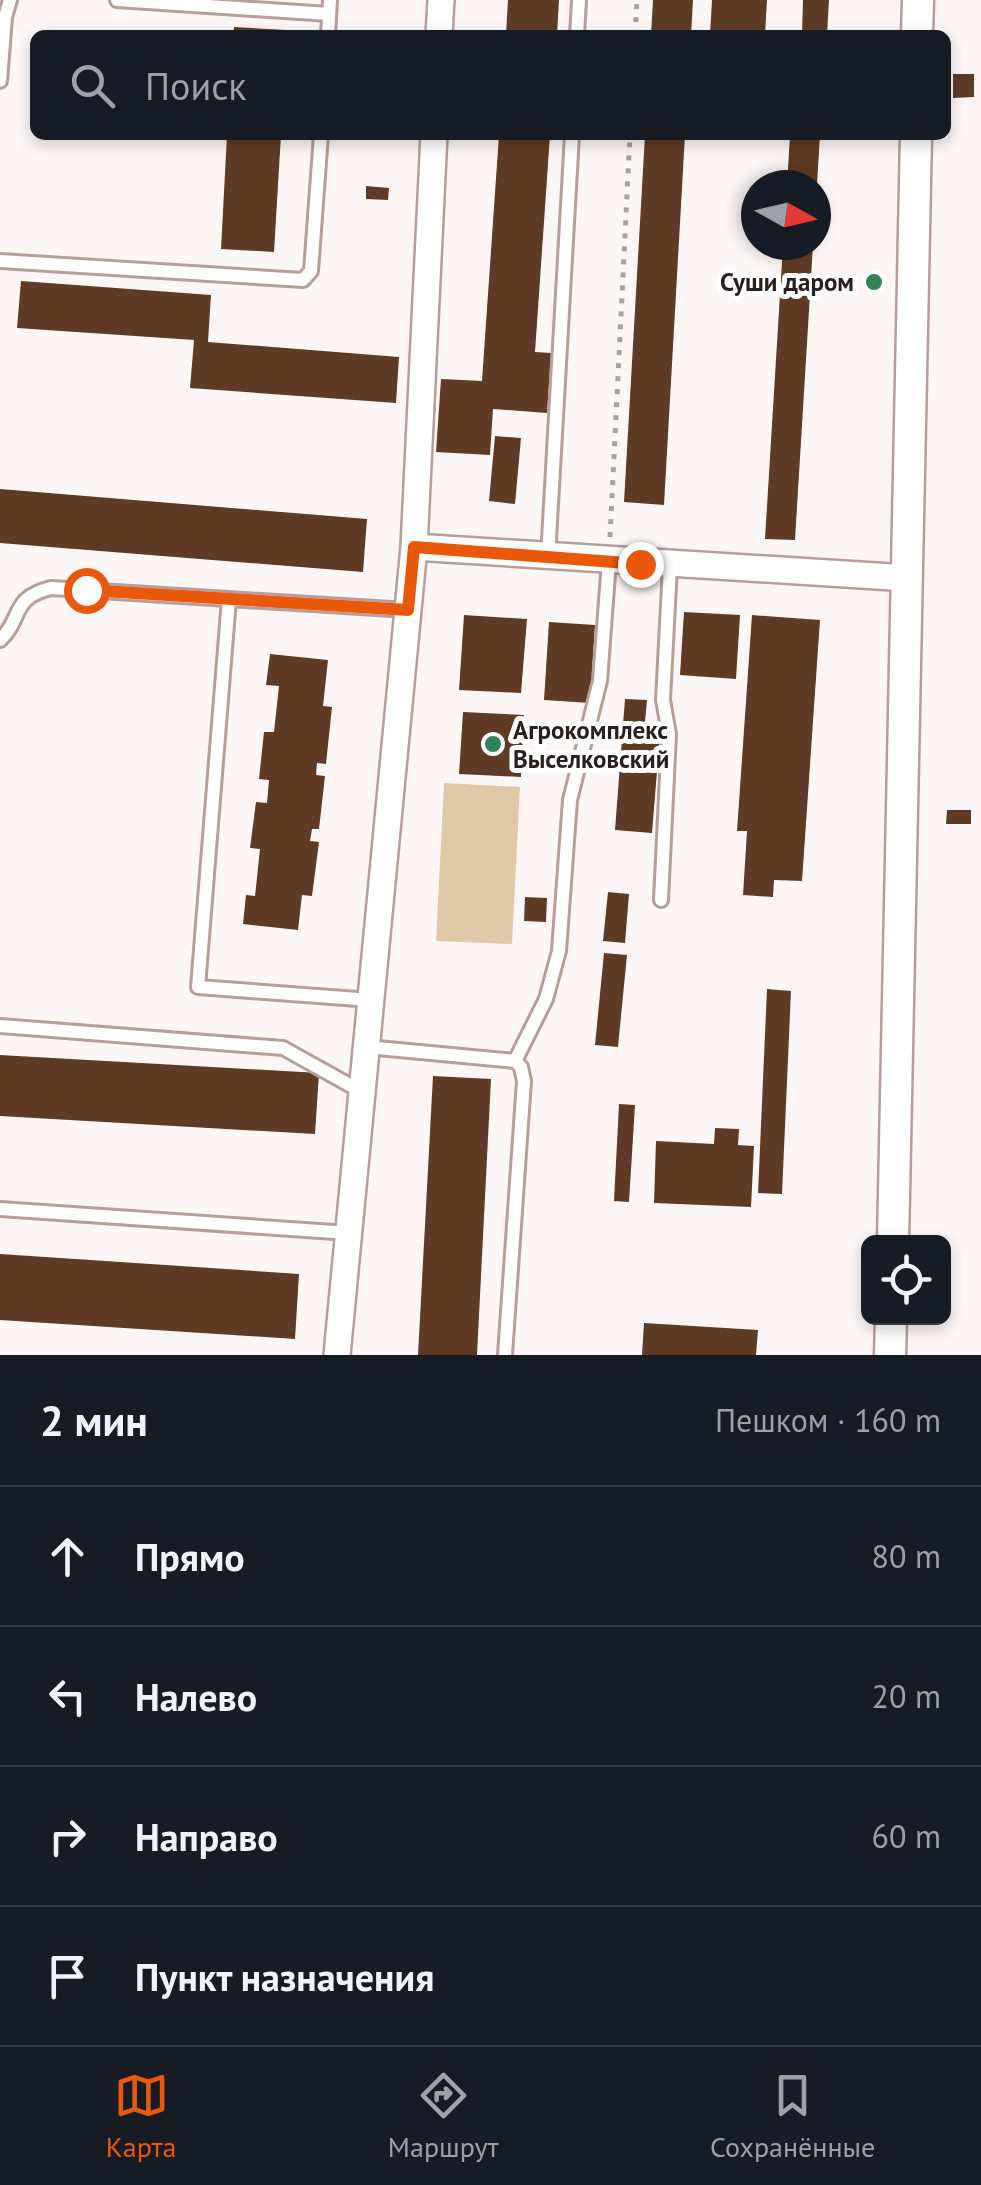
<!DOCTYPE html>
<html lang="ru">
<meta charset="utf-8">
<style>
:root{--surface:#171b24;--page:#20242c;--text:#f1f3f6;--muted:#9ea1a6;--line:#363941;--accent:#ea580c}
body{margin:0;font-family:"PT Sans",sans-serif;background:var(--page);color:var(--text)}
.controls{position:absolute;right:30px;bottom:30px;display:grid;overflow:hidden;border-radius:15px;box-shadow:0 5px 15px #0003}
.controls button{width:90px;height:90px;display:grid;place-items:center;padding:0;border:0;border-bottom:2px solid var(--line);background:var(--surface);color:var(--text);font:50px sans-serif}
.compass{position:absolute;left:741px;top:170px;width:90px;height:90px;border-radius:50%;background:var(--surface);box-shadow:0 5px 15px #0003;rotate:98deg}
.stop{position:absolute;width:30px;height:30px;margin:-22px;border:8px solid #ea580c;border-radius:50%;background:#fff}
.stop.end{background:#ea580c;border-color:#fff;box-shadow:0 2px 10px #0008}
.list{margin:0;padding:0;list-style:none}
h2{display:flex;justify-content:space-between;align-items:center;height:130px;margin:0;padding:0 40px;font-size:42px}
h2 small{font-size:32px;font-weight:400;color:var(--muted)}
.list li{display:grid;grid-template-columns:65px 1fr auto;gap:30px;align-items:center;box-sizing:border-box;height:140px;padding:0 40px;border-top:2px solid var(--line)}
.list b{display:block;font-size:38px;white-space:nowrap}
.list em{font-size:32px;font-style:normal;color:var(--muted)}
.icon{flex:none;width:55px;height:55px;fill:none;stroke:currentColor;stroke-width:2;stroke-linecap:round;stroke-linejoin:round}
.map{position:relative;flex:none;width:981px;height:1355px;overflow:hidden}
.search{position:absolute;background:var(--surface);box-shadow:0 5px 15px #0003;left:30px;right:30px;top:30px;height:110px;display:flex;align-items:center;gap:25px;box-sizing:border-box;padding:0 35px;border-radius:15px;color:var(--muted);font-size:38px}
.sheet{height:690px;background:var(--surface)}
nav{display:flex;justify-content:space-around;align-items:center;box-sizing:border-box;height:140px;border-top:2px solid var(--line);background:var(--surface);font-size:28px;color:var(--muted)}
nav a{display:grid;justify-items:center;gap:5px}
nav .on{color:var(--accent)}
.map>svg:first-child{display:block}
</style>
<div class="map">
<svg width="981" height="1355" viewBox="0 0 981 1355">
<rect width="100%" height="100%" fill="#fcf7f6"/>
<!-- green -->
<path fill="#dfc9a7" d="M444 783 520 787 512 944 436 941Z"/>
<!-- building -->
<path fill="#5f3b25" d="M508 0H559L557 35H506Z
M653 0H693L691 35H651Z
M712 0H767L765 35H710Z
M803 0H829L827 35H802Z
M234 27 286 30V35H233Z
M953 74H974V97L953 98Z
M227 135H281L274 252 221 249Z
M499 135H550L535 352 551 353 547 413 493 409 490 455 436 452 441 379 482 381Z
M645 135H685L664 505 624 502Z
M790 135H820L817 185H787Z
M366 186 389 188 388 200 366 199Z
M783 245H813L795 540 765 539Z
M21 281 211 295 208 342 399 357 396 403 190 388 194 340 17 328Z
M495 436 521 438 515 504 489 501Z
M0 489 367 519 363 572 0 543Z
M684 612 740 615 736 679 680 675Z
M464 615 527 619 521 693 459 690Z
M752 615 820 620 802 881 774 880 773 897 743 895 747 831H737Z
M549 622 595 625 590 703 544 700Z
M270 654 328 660 323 706 332 707 326 764 317 763 316 775 325 776 319 829H312L310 841 319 842 312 896 302 895 298 930 243 924 246 895 255 896 260 849 250 848 256 802 267 803 269 780 259 779 264 732H274L279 686 266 685Z
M625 699 647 700 644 733 660 734 652 833 615 830Z
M463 712 524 715 521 777 459 774Z
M947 810H971V824H946Z
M608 892 629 894 625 943 603 941Z
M525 897 547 898 546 922 524 921Z
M604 953 627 955 618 1047 595 1045Z
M767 989 791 991 782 1194 758 1193Z
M0 1055 319 1073 315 1134 0 1116Z
M433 1076 491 1079 477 1355H418Z
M619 1104 635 1105 629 1202 614 1201Z
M715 1128 739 1129 738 1145 754 1146 751 1207 654 1203 656 1141 714 1144Z
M0 1254 299 1274 295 1339 0 1320Z
M644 1323 758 1330 756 1355H642Z"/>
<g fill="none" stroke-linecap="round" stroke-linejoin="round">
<!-- service casing -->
<g stroke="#b79e9b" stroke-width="18">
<path id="service" d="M117 0 329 14
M328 35 330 0
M577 35 579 0
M0 81 5 17 10 0
M0 261 303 280 311 271 321 135
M548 557 572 135
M0 640C23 619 10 598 51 588L229 599
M661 900 669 734 663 700 670 566
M371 1000 198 987 229 599 408 610
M0 1026 283 1048 362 1092
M367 1047 515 1061 521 1067 524 1081 505 1355
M515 1061 546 999 559 951 570 800 600 681 609 561
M0 1209 349 1233"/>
</g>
<!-- minor casing -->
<g stroke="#b79e9b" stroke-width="30">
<path id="minor" d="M439 35 441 0
M414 547 434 135
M337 1355 414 547 908 578"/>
</g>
<!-- tertiary casing -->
<g stroke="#b79e9b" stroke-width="35">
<path id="tertiary" d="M917 35 918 0
M893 1242 916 135
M890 1355 891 1318"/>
</g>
<!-- path -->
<path stroke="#a8a2a1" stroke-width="5" stroke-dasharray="5 8" stroke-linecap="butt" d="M635 35 637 0
M610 537 630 135"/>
<!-- service -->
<use href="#service" stroke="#fff" stroke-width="12"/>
<!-- minor -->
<use href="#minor" stroke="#fff" stroke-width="25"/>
<!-- tertiary -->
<use href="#tertiary" stroke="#fff" stroke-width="30"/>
</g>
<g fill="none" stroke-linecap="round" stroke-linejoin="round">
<!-- route -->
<path stroke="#ea580c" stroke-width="12" d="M86 590 408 610 414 547 640 564"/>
</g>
<!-- markers -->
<g fill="#2f8458" stroke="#fff" stroke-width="4">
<circle cx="874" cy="282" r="10"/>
<circle cx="493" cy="744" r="10"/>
</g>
<g text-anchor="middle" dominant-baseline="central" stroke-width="10" stroke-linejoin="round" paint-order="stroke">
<!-- poi labels -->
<g font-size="25" font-weight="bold" fill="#291f1e" stroke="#fff" text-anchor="end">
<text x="854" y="282">Суши даром</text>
<text x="513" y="730" text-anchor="start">Агрокомплекс<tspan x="513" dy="29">Выселковский</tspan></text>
</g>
</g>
</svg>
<div class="controls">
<button><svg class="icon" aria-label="locate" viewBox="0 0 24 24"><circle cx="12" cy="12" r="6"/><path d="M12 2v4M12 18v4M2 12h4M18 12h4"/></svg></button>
</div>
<svg class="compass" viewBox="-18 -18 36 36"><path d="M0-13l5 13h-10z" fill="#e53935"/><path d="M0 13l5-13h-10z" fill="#9ea1a6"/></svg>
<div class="stop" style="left:86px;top:590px"></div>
<div class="stop end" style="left:640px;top:564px"></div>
<div class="search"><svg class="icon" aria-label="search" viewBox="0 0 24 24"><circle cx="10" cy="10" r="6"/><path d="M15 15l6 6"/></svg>Поиск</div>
</div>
<section class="sheet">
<h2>2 мин<small>Пешком · 160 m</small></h2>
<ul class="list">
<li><svg class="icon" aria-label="ahead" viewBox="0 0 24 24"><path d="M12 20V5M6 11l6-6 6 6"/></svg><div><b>Прямо</b></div><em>80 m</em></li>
<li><svg class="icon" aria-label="left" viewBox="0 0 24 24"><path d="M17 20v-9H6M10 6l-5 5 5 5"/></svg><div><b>Налево</b></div><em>20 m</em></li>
<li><svg class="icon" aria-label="right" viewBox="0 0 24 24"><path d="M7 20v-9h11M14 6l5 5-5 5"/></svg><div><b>Направо</b></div><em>60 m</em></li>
<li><svg class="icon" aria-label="arrive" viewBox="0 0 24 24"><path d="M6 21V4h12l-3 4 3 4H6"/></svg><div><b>Пункт назначения</b></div></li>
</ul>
</section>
<nav>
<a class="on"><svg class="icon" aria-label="map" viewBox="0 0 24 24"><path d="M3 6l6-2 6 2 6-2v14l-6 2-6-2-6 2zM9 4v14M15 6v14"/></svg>Карта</a>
<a><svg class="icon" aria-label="directions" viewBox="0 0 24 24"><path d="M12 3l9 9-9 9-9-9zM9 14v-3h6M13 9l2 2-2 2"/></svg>Маршрут</a>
<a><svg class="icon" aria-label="saved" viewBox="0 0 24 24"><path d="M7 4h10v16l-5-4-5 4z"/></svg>Сохранённые</a>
</nav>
